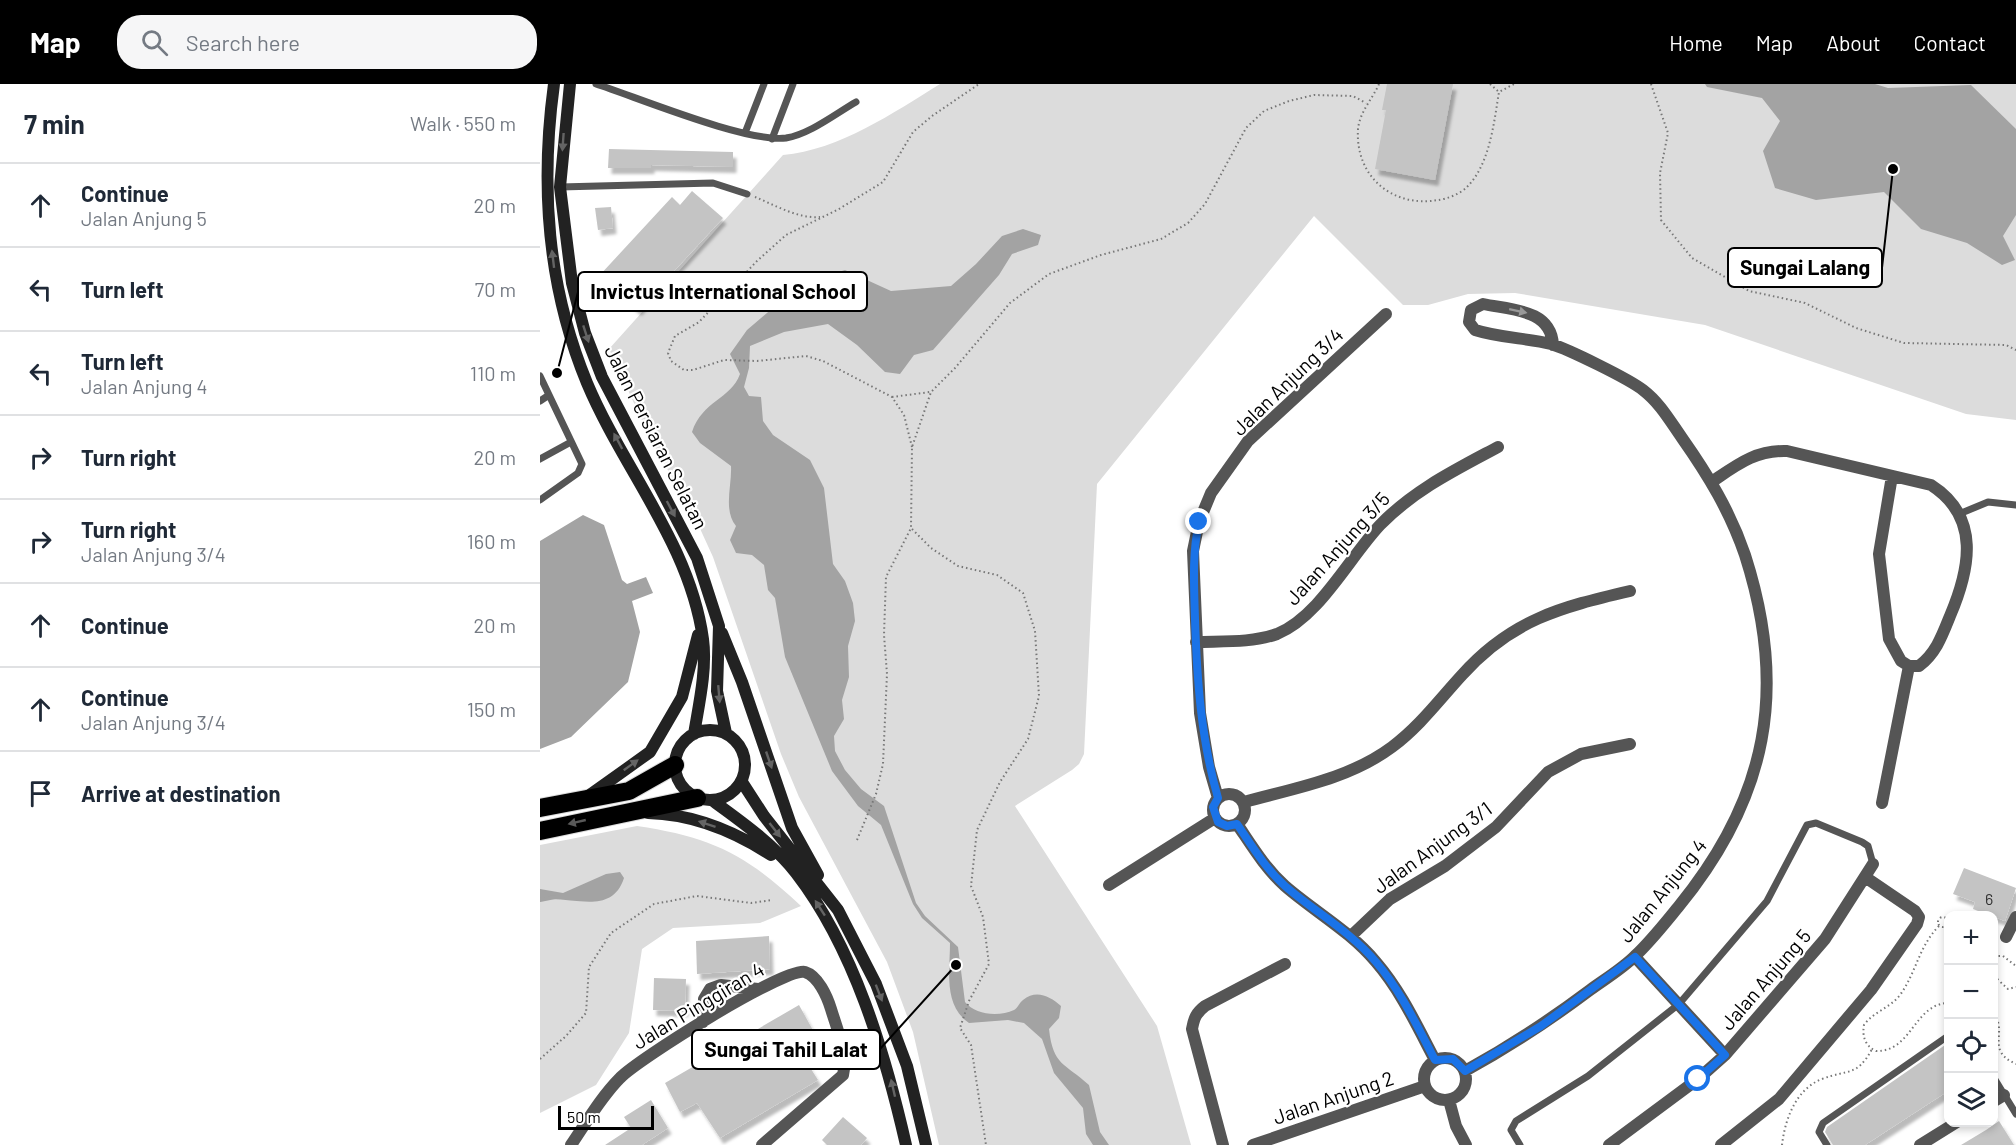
<!DOCTYPE html>
<meta charset="utf-8">
<style>
:root{--surface:#fff;--page:#f6f6f7;--text:#1f2937;--muted:#747a83;--line:#e0e1e3;--accent:#000}
body{margin:0;font-family:Barlow,sans-serif;background:var(--page);color:var(--text)}
.controls{position:absolute;right:18px;bottom:18px;display:grid;overflow:hidden;border-radius:12px;box-shadow:0 3px 9px #0003}
.controls button{width:54px;height:54px;display:grid;place-items:center;padding:0;border:0;border-bottom:2px solid var(--line);background:var(--surface);color:var(--text);font:30px sans-serif}
.scale{position:absolute;left:18px;bottom:15px;width:96px;box-sizing:border-box;padding-left:6px;border:3px solid #000;border-top:0;font-size:16px;line-height:21px;white-space:nowrap;color:#000;-webkit-text-stroke:4px #fff;paint-order:stroke}
.stop{position:absolute;width:18px;height:18px;margin:-14px;border:4px solid #1a73e8;border-radius:50%;background:#fff}
.stop.end{background:#1a73e8;border-color:#fff;box-shadow:0 2px 6px #0008}
.list{margin:0;padding:0;list-style:none}
h2{display:flex;justify-content:space-between;align-items:center;height:78px;margin:0;padding:0 24px;font-size:26px}
h2 small{font-size:20px;font-weight:400;color:var(--muted)}
.list li{display:grid;grid-template-columns:39px 1fr auto;gap:18px;align-items:center;box-sizing:border-box;height:84px;padding:0 24px;border-top:2px solid var(--line)}
.list b{display:block;font-size:22px;white-space:nowrap}
.list p{margin:0;font-size:20px;white-space:nowrap;color:var(--muted)}
.list em{font-size:20px;font-style:normal;color:var(--muted)}
.icon{flex:none;width:33px;height:33px;fill:none;stroke:currentColor;stroke-width:2;stroke-linecap:round;stroke-linejoin:round}
.map{position:relative;flex:none;width:1476px;height:1061px;overflow:hidden}
header{display:flex;align-items:center;gap:36px;box-sizing:border-box;height:84px;padding:0 30px;background:var(--accent);color:#fff}
header strong{font-size:28px}
nav{display:flex;gap:33px;margin-inline-start:auto;font-size:21px}
.search{width:420px;height:54px;background:var(--page);display:flex;align-items:center;gap:15px;box-sizing:border-box;padding:0 21px;border-radius:24px;color:var(--muted);font-size:22px}
main{display:flex}
aside{flex:1;background:var(--surface)}
.map>svg:first-child{display:block}
</style>
<header>
<strong>Map</strong>
<div class="search"><svg class="icon" aria-label="search" viewBox="0 0 24 24"><circle cx="10" cy="10" r="6"/><path d="M15 15l6 6"/></svg>Search here</div>
<nav><a>Home</a><a>Map</a><a>About</a><a>Contact</a></nav>
</header>
<main>
<aside>
<h2>7 min<small>Walk · 550 m</small></h2>
<ul class="list">
<li><svg class="icon" aria-label="ahead" viewBox="0 0 24 24"><path d="M12 20V5M6 11l6-6 6 6"/></svg><div><b>Continue</b><p>Jalan Anjung 5</p></div><em>20 m</em></li>
<li><svg class="icon" aria-label="left" viewBox="0 0 24 24"><path d="M17 20v-9H6M10 6l-5 5 5 5"/></svg><div><b>Turn left</b></div><em>70 m</em></li>
<li><svg class="icon" aria-label="left" viewBox="0 0 24 24"><path d="M17 20v-9H6M10 6l-5 5 5 5"/></svg><div><b>Turn left</b><p>Jalan Anjung 4</p></div><em>110 m</em></li>
<li><svg class="icon" aria-label="right" viewBox="0 0 24 24"><path d="M7 20v-9h11M14 6l5 5-5 5"/></svg><div><b>Turn right</b></div><em>20 m</em></li>
<li><svg class="icon" aria-label="right" viewBox="0 0 24 24"><path d="M7 20v-9h11M14 6l5 5-5 5"/></svg><div><b>Turn right</b><p>Jalan Anjung 3/4</p></div><em>160 m</em></li>
<li><svg class="icon" aria-label="ahead" viewBox="0 0 24 24"><path d="M12 20V5M6 11l6-6 6 6"/></svg><div><b>Continue</b></div><em>20 m</em></li>
<li><svg class="icon" aria-label="ahead" viewBox="0 0 24 24"><path d="M12 20V5M6 11l6-6 6 6"/></svg><div><b>Continue</b><p>Jalan Anjung 3/4</p></div><em>150 m</em></li>
<li><svg class="icon" aria-label="arrive" viewBox="0 0 24 24"><path d="M6 21V4h12l-3 4 3 4H6"/></svg><div><b>Arrive at destination</b></div></li>
</ul>
</aside>
<div class="map">
<svg width="1476" height="1061" viewBox="0 0 1476 1061">
<defs>
<filter id="shadow"><feDropShadow dx="3.5" dy="6" stdDeviation="1.5" flood-color="#0004"/></filter>
</defs>
<rect width="100%" height="100%" fill="#fff"/>
<!-- green -->
<path fill="#dcdcdc" d="M400 0H1476V336L1426 330 1165 241 975 209 928 210 888 221H863L774 132 557 400 544 670 539 680 532 686 475 722 617 942 651 1061H399L373 948 347 878 259 713 241 670 173 473 157 438 111 356 69 265 243 71C299 66 353 29 400 0Z
M97 742C171 753 206 770 261 822L220 839 133 844 102 865 89 949 56 1001 0 1029V761Z"/>
<!-- water -->
<path fill="#a3a3a3" d="M1165 0H1335L1348 4 1431 1 1476 45V131L1463 152 1475 176 1462 181 1427 159 1381 145 1344 108 1276 116 1235 104 1223 67 1240 37 1222 14 1167 3Z
M483 145 501 151 498 161 472 170 459 191 393 266 374 271 360 290 345 288 317 261 288 240 244 248 210 262 209 284 204 303 209 312 221 313 223 337 233 351 270 376 284 404 293 480 305 497 313 519 315 537 308 562 309 593 302 616 304 635 294 652 295 667 305 686 321 705 344 722 376 819 385 832 418 863 425 918C435 931 459 933 474 926 478 924 479 919 483 916 496 905 510 912 521 922L519 934 509 945C513 982 525 979 549 1001L560 1048 569 1061H553L546 1050 543 1024 514 989 502 955 484 939 468 936 429 939C403 921 410 887 410 859L382 834 373 820 341 741 318 722 292 687 245 573 235 514 228 506 224 481 212 471 196 469 190 456 196 442C183 426 192 402 191 382L160 359 152 348C162 317 191 315 200 290L190 270 207 246 261 200 305 186 351 207 411 202 436 180 462 152Z
M43 431 64 441 82 496 87 500 106 493 113 509 92 517 100 548 88 598 31 653 0 665V457Z
M80 788 84 794C71 834 29 810 0 816V805L23 809 66 790Z"/>
<g fill="none" stroke-linecap="round" stroke-linejoin="round">
<!-- stream -->
<path stroke="#a3a3a3" stroke-width="4" d="M0 816 15 813"/>
</g>
<!-- building -->
<path fill="#c4c4c4" filter="url(#shadow)" d="M847 0H913L895 96 835 85 846 26H842Z
M69 65 193 68V83L111 81V84H68Z
M152 107 183 134 98 226 59 192 132 113 140 121Z
M71 123 73 144 58 146 55 124Z
M1424 784 1476 804 1465 837 1433 825 1435 818 1413 810Z
M229 852 230 885 157 890 156 857Z
M114 894 146 895 145 927 113 926Z
M259 921 275 950 255 960 278 996 180 1054 157 1019 140 1028 125 999Z
M1408 959V1007L1325 1061H1293L1285 1048 1287 1043Z
M111 1016 128 1044 102 1061H65L91 1044 84 1033Z
M303 1033 327 1054 321 1061H287L282 1056Z
M1459 1037 1474 1061H1421L1446 1046Z"/>
<g fill="none" stroke-linecap="round" stroke-linejoin="round">
<!-- highway casing -->
<g stroke="#dbdbdb" stroke-width="20">
<path id="highway" d="M0 724 89 707 135 681
M0 747 157 714"/>
</g>
<!-- path -->
<path stroke="#777" stroke-width="2" stroke-dasharray="1.5 3" stroke-linecap="butt" d="M839 0C832 16 820 27 818 45 815 93 853 124 898 116 907 115 920 110 927 103 950 80 954 38 959 8L974 0
M950 0 959 8
M1111 0 1128 49 1120 89 1121 136 1152 174 1209 207 1265 219 1316 244 1364 259 1466 261 1476 266
M215 113C235 121 258 135 280 133
M352 313 390 308
M372 363 364 331 352 313 283 277 266 272 217 277 184 276 153 286H144L131 277 128 269 135 252 159 238 217 177 246 151 299 125 343 98 373 48 392 32 439 0
M372 445 391 464 418 482 457 491 483 509 495 547 499 612 488 655 460 698 437 746 431 802 443 833 449 880 429 917 420 944 431 961 446 1061
M317 756 336 710 343 680 347 590 344 551 346 493 371 444 372 363 391 308 415 284 470 219 509 190 561 171 621 155 648 139 665 120 706 44 724 27 749 17 774 11 813 12 826 19
M1398 838a5 5 0 1 1 10 0a5 5 0 1 1-10 0Z
M1399 842C1379 862 1376 889 1360 911 1350 924 1333 928 1324 941 1322 952 1325 962 1336 967 1372 968 1374 920 1408 919
M1454 872H1463L1476 882
M1454 892 1468 905 1476 903
M1454 930C1468 949 1445 966 1476 980
M0 975 26 952 46 929 49 883 71 849 114 820 157 812 211 819 232 816
M1242 1061C1245 1035 1256 1005 1282 995 1308 985 1317 993 1332 965"/>
<!-- lane -->
<path stroke="#555" stroke-width="7" d="M56 0C99 14 207 59 246 54 270 50 295 30 316 18
M205 49 224 0
M232 55 253 0
M20 103 173 99 207 110
M0 292 42 380 38 389 0 416
M0 317 9 311
M0 375 31 358
M1419 430 1448 418 1476 421
M1454 994 1476 1030
M980 1061 971 1046 976 1037 1048 992 1139 920 1227 817 1267 741 1276 739 1322 758 1328 762 1333 780
M1287 1061 1279 1048 1283 1039 1408 952"/>
<!-- street -->
<path stroke="#555" stroke-width="12" d="M1173 397C1198 380 1216 366 1247 367L1391 401C1441 433 1430 485 1410 532 1402 552 1396 569 1379 582H1369L1361 577 1349 555 1339 470 1352 392
M656 558C682 557 712 559 737 550 779 533 809 474 840 441 874 406 915 386 958 363
M673 726a16 16 0 1 1 32 0a16 16 0 1 1-32 0Z
M678 714 669 683 660 629 653 467 659 438 671 409 708 357 846 230
M704 718C755 704 809 695 852 663 880 642 899 616 922 591 971 536 1021 523 1090 507
M1342 719 1369 582
M697 740C712 762 725 784 745 802 775 828 810 847 836 878 861 907 877 942 895 976
M569 801 675 734
M811 852 850 815 905 782 956 743 1008 688 1041 670 1090 660
M1466 853 1476 833
M1095 873 1185 971
M163 938 164 915 170 905 181 901 218 905
M884 995a21 21 0 1 1 42 0a21 21 0 1 1-42 0Z
M925 987C969 963 1010 936 1050 906 1065 895 1082 885 1095 872 1111 857 1125 839 1139 822 1228 713 1248 605 1205 471 1190 427 1168 391 1142 354 1130 337 1120 319 1103 306 1089 295 1028 265 1011 260 987 254 960 254 935 246L929 238 931 226 943 220C971 226 1011 225 1013 261
M909 1016 916 1042 926 1061
M1454 1017 1464 1011
M31 1061C46 1039 61 1013 80 994 98 975 245 883 265 888 278 892 287 912 291 925 297 945 308 970 303 991L222 1061
M683 1061 652 945C654 934 656 929 665 922L745 880
M713 1061 885 1002
M1069 1061 1158 995 1185 971 1285 855 1333 780
M1181 1061 1239 1015 1331 906 1377 840 1379 833 1375 827 1325 793
M1380 1061 1417 1038"/>
<!-- secondary -->
<path stroke="#222" stroke-width="12" d="M14 0C0 103 7 202 47 299 83 385 150 460 163 555 167 585 159 620 154 650
M30 0 20 103 32 199 45 249 62 293 157 474 179 542 177 607 186 649
M182 549 202 598 252 744 278 791
M135 681a35 35 0 1 1 70 0a35 35 0 1 1-70 0Z
M202 698 224 732 298 826 336 900 367 982 386 1061
M47 713 110 668 142 613 158 551
M173 717C202 738 233 760 256 789 314 864 345 969 366 1061
M108 729C152 730 194 747 231 771"/>
<!-- highway -->
<use href="#highway" stroke="#000" stroke-width="18"/>
</g>
<!-- one-way arrows -->
<defs><path id="oneway-solid" d="M-6-.8H1V-3.2L6.5 0L1 3.2V.8H-6Z" transform="scale(1.5)"/></defs>
<g fill="#646464">
<use href="#oneway-solid" transform="translate(23 58) rotate(94)"/>
<use href="#oneway-solid" transform="translate(13 175) rotate(-97)"/>
<use href="#oneway-solid" transform="translate(46 250) rotate(72)"/>
<use href="#oneway-solid" transform="translate(78 357) rotate(-118)"/>
<use href="#oneway-solid" transform="translate(131 425) rotate(62)"/>
<use href="#oneway-solid" transform="translate(179 610) rotate(85)"/>
<use href="#oneway-solid" transform="translate(229 676) rotate(71)"/>
<use href="#oneway-solid" transform="translate(91 681) rotate(-36)"/>
<use href="#oneway-solid" transform="translate(167 740) rotate(-162)"/>
<use href="#oneway-solid" transform="translate(235 746) rotate(52)"/>
<use href="#oneway-solid" transform="translate(280 824) rotate(-123)"/>
<use href="#oneway-solid" transform="translate(339 909) rotate(69)"/>
<use href="#oneway-solid" transform="translate(353 1004) rotate(-103)"/>
</g>
<use fill="#999" href="#oneway-solid" transform="translate(978 227) rotate(12)"/>
<use fill="#595959" href="#oneway-solid" transform="translate(37 738) rotate(167)"/>
<g fill="none" stroke-linecap="round" stroke-linejoin="round">
<!-- route -->
<path stroke="#1a73e8" stroke-width="8" d="M659 438C652 470 654 501 655 535 657 596 661 655 678 714L673 723 678 738 687 742 697 740C712 762 725 784 745 802 775 828 810 847 836 878 861 907 877 942 895 976L913 975 925 987 1001 942 1095 873 1185 971 1158 995"/>
</g>
<g text-anchor="middle" dominant-baseline="central" stroke-width="4.5" stroke-linejoin="round" paint-order="stroke">
<!-- number labels -->
<g font-size="16" fill="#313131">
<text x="1449" y="814">6</text>
</g>
<!-- street labels -->
<g font-size="20" fill="#000" stroke="#fff">
<text transform="translate(747 297) rotate(-44)">Jalan Anjung 3/4</text>
<text transform="translate(117 353) rotate(63)">Jalan Persiaran Selatan</text>
<text transform="translate(797 464) rotate(-48)">Jalan Anjung 3/5</text>
<text transform="translate(892 763) rotate(-36)">Jalan Anjung 3/1</text>
<text transform="translate(1122 806) rotate(-51)">Jalan Anjung 4</text>
<text transform="translate(1225 895) rotate(-49)">Jalan Anjung 5</text>
<text transform="translate(158 921) rotate(-31)">Jalan Pinggiran 4</text>
<text transform="translate(793 1013) rotate(-19)">Jalan Anjung 2</text>
</g>
</g>
<!-- callouts -->
<path fill="none" stroke="#000" stroke-width="2" d="M1353 85L1342 184M17 289L38 208M416 881L340 965"/>
<g fill="#000" stroke="#fff" stroke-width="2">
<circle cx="1353" cy="85" r="6"/>
<circle cx="17" cy="289" r="6"/>
<circle cx="416" cy="881" r="6"/>
</g>
<g fill="#fff" stroke="#000" stroke-width="2">
<rect x="1188" y="164" width="154" height="39" rx="6"/>
<rect x="38" y="188" width="289" height="39" rx="6"/>
<rect x="152" y="946" width="188" height="39" rx="6"/>
</g>
<g font-size="21" text-anchor="middle" font-weight="bold" fill="#000">
<text x="1265" y="191">Sungai Lalang</text>
<text x="183" y="215">Invictus International School</text>
<text x="246" y="973">Sungai Tahil Lalat</text>
</g>
</svg>
<div class="controls">
<button>+</button>
<button>−</button>
<button><svg class="icon" aria-label="locate" viewBox="0 0 24 24"><circle cx="12" cy="12" r="6"/><path d="M12 2v4M12 18v4M2 12h4M18 12h4"/></svg></button>
<button><svg class="icon" aria-label="layers" viewBox="0 0 24 24"><path d="M12 4l9 5-9 5-9-5zM3 14l9 5 9-5"/></svg></button>
</div>
<div class="scale">50 m</div>
<div class="stop" style="left:1158px;top:995px"></div>
<div class="stop end" style="left:659px;top:438px"></div>
</div>
</main>
